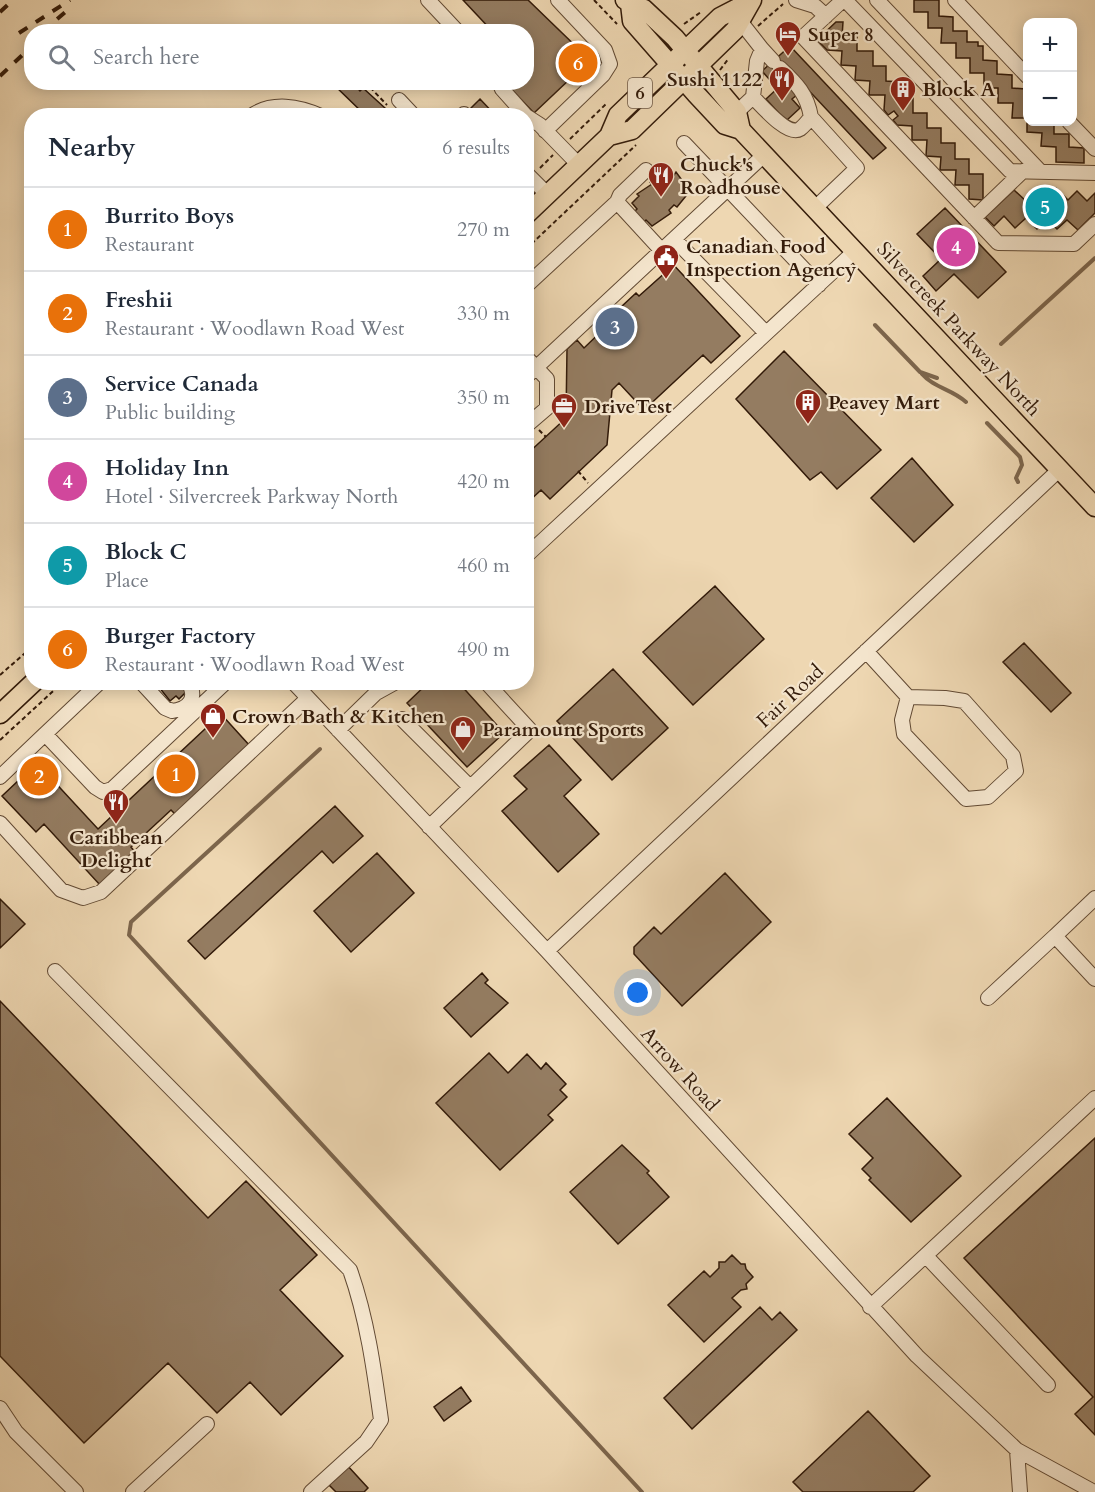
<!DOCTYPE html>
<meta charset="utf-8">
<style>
:root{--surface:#fff;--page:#f2f2f3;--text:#1f2937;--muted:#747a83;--line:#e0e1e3;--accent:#ea580c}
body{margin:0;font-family:Cardo,serif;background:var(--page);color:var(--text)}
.controls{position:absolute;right:18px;top:18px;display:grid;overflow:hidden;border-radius:12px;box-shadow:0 3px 15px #0003}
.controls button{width:54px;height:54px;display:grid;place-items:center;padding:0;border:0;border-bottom:2px solid var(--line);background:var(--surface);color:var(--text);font:30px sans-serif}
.you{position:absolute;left:638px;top:993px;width:21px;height:21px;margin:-15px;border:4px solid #fff;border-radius:50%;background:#1a73e8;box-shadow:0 0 0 9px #1a73e833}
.badge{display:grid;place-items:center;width:39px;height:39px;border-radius:50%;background:var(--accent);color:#fff;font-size:20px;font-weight:700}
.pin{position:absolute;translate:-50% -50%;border:3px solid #fff;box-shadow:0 2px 6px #0006}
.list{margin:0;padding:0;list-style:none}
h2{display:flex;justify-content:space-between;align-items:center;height:78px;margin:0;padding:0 24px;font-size:26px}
h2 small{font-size:20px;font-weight:400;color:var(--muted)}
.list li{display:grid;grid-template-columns:39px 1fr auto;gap:18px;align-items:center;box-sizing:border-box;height:84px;padding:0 24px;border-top:2px solid var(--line)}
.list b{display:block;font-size:22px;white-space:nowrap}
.list p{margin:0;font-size:20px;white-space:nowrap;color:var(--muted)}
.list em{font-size:20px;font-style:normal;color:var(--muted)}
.icon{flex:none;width:33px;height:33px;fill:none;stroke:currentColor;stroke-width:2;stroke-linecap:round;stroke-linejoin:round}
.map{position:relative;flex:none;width:1095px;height:1492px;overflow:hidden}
.search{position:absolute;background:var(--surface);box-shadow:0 3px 15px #0003;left:24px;top:24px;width:510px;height:66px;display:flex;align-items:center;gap:15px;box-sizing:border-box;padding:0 21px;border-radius:24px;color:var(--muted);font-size:22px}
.panel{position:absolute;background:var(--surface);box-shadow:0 3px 15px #0003;left:24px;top:108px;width:510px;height:582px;border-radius:24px}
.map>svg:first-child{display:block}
</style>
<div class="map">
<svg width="1095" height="1492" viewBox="0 0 1095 1492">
<rect width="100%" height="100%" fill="#eed7b2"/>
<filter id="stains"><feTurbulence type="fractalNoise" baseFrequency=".00333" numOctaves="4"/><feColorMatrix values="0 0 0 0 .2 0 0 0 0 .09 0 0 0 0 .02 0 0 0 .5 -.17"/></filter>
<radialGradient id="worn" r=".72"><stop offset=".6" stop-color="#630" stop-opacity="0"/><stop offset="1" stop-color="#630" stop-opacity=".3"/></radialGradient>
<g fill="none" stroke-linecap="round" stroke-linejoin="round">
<!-- stream -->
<path stroke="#7c654c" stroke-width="4" d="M875 325 920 372 937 378
M1001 344 1095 258
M922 374C934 388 952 389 966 402
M987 423 1020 457 1022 465 1016 478 1018 482
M320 749 131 922 129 935 642 1492"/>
</g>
<!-- building -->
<path fill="#947c61" stroke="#321a09" stroke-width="1.5" d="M463 0H528L590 60 534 113 510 88 515 82H526V72L529 70 526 67V32H493Z
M914 0H939V16L953 17V31H967V42H978V46H983V60L997 61V74L1012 75V88L1026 89 1028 122H1054V134H1069V147L1084 148V163L1056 162V147L1041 146 1042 133 1027 132V118H1012L1013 103H998V88H984V73H970V58H956V43H941L942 28H928V12H914Z
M836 22H843L842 37H857V51H873V66H886V81L900 82 899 98H913V113H927V128H941V143H955V159H969V174H983V200L969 199V185H955L956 170H940L941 157 926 156 927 140H912V126L897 125 893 120 898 116 894 111 888 115 884 110 885 95H869L870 81 855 80 856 66 841 65 842 51 827 50 817 40Z
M790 46 886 148 873 159 784 64 769 79 762 71Z
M331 82H352L360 91 363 88 385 108 378 116H366Z
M780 86 785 92 791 86 798 94 792 99 800 108 786 121 766 99Z
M480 99 496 116H476L470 109Z
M668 169 674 175 676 172 690 191 677 207 674 205 669 210 671 213 652 226 646 220 644 222 634 212 637 209 632 203 639 196 637 194 652 184 650 182Z
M1056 188 1068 200 1077 191 1087 201 1095 193V213L1078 230 1067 220 1057 229 1047 219 1037 229 1026 218 1015 228 1004 216 994 226 985 217 1014 190 1026 201 1037 190 1045 199Z
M945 208 1006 272 978 298 954 274 936 291 923 276 941 259 917 234Z
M669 260 740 336 711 363 703 355 644 410 619 383 612 390 607 445 550 499 541 490 526 504V455L566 418 567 349 577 340 584 348 609 324 606 321 636 293 639 296 667 271 662 266Z
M784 351 881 450 837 489 821 472 810 480 736 399Z
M912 458 953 505 914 542 871 498Z
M715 586 764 639 693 705 643 652Z
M1024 643 1071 693 1051 712 1003 662Z
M613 669 668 728 612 780 557 721Z
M155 682H183L187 691 179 699 176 696 170 701Z
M429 682H458L504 733 467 767 407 703Z
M221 714 250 746 176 815 171 810 131 847 135 852 100 885 44 824 36 832 2 796 37 763 98 829Z
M549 745 581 780 564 796 599 834 558 872 502 811 527 789 514 776Z
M335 806 363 836 333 863 322 851 205 959 188 941Z
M377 853 414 893 351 952 314 911Z
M725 873 771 922 682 1006 634 954V947L654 927 661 934Z
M0 899 25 924 0 948Z
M482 973 488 980 485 983 508 1003 471 1037 444 1008Z
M0 1001 208 1218 246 1181 317 1255 280 1290 343 1356 281 1415 250 1382 217 1413 168 1363 84 1443 0 1356Z
M489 1053 508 1073 527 1054 541 1069 546 1063 566 1084 560 1090 567 1097 548 1115 553 1120 500 1170 436 1103Z
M887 1098 961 1176 911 1222 869 1180 871 1178 862 1169 873 1158 849 1134Z
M1095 1138V1435L1075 1414 1093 1397 964 1258Z
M622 1145 649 1171 647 1173 669 1197 618 1244 570 1192Z
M732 1255 741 1264H745L746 1269 753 1277 746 1284 747 1289 741 1290 732 1298 741 1307 704 1342 668 1305 704 1271 710 1277 719 1268V1262H725Z
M760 1307 772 1320 780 1312 797 1330 692 1429 664 1398Z
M461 1387 471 1401 444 1421 434 1407Z
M868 1411 930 1476 913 1492H803L793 1482Z
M346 1464 368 1488 364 1492H336L326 1482Z"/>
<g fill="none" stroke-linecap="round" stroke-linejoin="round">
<!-- minor casing -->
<g stroke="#614933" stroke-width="16">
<path id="minor" d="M428 0 458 32
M796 0 815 6 826 16
M843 0 803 37 998 243 1074 244 1095 224
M845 0 1010 171 1095 173
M877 0 1040 171
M955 0 1028 77
M762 49 773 61
M780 68C797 84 807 94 811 117
M499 82 502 89 526 116
M753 97C762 106 788 137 800 129 804 126 808 121 811 117L857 168 814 209
M399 100 414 116
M737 112 753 97 757 61 762 49 740 21
M464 114 466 116
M251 116C272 101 299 106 321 116
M526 116 540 125 579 165
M1069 122 1095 149
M545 131 603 75 610 64 605 50 558 0
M684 143 819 285
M526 173 548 195
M617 202 662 251
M974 218 1023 171
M674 239 766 333
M526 286 617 202 620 195 646 170
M526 357 547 379V408L526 426
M526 377 764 155
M526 556 855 251
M866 651 908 697 945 698 964 701 1013 756 1016 771 988 797 966 799 904 734 902 720 908 697
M141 682 165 708 172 711C189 709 198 698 188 682
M293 682 547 951 917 1356 1017 1450 1094 1492
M402 719 470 787
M338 730 376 693 396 682
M45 734 100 682
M0 777 45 734 95 787 103 792 112 789 226 682
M0 823 61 890 83 898 101 892 308 698
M429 827 530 730 486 682
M1095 898 1055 936 1095 979
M547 951 1060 469
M55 971 350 1270C367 1318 374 1369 381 1420L366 1442 311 1492
M988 998 1055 936
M926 1256 1048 1385
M870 1307 1095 1098
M0 1408 16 1432 76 1492
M1017 1450 1020 1492
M133 1492 207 1424"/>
</g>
<!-- major casing -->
<g stroke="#321a09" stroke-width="21">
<path id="major" d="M625 0 644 9 675 38 737 112 741 130 1095 507
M630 4 632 21 696 94 725 125 741 130
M609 136 632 130 735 30 752 0
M526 215 609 136 618 115 720 17 751 1
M0 714 34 682"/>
</g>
<!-- path -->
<path stroke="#321a09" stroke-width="2" stroke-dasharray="4.5 3" stroke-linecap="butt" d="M594 0 617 24
M684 24 701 12
M758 26 783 4
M720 70 729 58
M365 82 387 105
M570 139 607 103
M540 168 553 155
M526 249 636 145
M539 430 546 437
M578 471 588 483
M0 675 32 647
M0 740 63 682"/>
<!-- minor -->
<use href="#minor" stroke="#f4e5cd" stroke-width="14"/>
<!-- major -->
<use href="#major" stroke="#eed7b2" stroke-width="18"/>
<!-- rail -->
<path stroke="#321a09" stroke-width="4" stroke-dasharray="10 10" stroke-linecap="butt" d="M0 12 13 0
M42 32 70 8
M19 33 70 0
M0 76 32 46"/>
</g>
<!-- icons -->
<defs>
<g id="hotel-pin" transform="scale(1.35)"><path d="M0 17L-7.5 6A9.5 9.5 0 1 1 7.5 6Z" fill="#8f2418" stroke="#f4e5cd"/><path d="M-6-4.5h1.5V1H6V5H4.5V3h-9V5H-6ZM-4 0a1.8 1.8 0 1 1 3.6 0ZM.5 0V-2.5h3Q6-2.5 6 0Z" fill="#fff"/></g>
<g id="restaurant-pin" transform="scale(1.35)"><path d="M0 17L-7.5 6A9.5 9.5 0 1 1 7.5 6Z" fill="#8f2418" stroke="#f4e5cd"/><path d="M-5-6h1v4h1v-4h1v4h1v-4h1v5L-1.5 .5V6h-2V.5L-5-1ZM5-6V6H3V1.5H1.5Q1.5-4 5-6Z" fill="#fff"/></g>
<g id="building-pin" transform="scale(1.35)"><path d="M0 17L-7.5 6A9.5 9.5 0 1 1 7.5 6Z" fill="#8f2418" stroke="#f4e5cd"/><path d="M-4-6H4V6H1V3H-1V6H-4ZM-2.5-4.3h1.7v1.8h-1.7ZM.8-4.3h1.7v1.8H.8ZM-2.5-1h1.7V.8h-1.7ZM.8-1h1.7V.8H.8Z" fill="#fff"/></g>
<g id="civic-pin" transform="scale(1.35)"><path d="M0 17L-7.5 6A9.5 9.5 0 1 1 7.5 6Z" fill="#8f2418" stroke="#f4e5cd"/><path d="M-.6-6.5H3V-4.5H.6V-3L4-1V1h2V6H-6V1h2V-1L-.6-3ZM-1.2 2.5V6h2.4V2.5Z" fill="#fff"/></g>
<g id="office-pin" transform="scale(1.35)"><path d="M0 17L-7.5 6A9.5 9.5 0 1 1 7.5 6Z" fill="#8f2418" stroke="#f4e5cd"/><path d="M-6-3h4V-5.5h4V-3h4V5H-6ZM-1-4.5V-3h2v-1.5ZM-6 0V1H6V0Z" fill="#fff"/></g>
<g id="shop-pin" transform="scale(1.35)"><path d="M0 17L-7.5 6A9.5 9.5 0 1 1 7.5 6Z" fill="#8f2418" stroke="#f4e5cd"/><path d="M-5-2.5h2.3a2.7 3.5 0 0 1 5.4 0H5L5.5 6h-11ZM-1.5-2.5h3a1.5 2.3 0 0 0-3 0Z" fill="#fff"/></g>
</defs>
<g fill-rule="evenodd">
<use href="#hotel-pin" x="788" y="34"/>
<use href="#restaurant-pin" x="782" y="79"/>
<use href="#building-pin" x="903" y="89"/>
<use href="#restaurant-pin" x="661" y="175"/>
<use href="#civic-pin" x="666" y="257"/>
<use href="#building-pin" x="808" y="402"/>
<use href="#office-pin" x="564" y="406"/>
<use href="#shop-pin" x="213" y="716"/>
<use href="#shop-pin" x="463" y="729"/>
<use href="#restaurant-pin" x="116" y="802"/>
</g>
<g text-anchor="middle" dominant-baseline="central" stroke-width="4.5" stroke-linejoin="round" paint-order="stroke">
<!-- shield labels -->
<rect fill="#f4e5cd" stroke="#6c5744" stroke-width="1.5" x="628" y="78" width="24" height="30" rx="4.5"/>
<g font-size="18" font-weight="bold" fill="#321a09">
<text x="640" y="93">6</text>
</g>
<!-- poi labels -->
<g font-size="20" font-weight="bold" fill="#321a09" stroke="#f4e5cd" text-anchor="start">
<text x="808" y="34">Super 8</text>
<text x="762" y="79" text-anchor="end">Sushi 1122</text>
<text x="922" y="89">Block A</text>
<text x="680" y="164">Chuck's<tspan x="680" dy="23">Roadhouse</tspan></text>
<text x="686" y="246">Canadian Food<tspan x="686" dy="23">Inspection Agency</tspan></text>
<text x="828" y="402">Peavey Mart</text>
<text x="584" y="406">DriveTest</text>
<text x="232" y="716">Crown Bath &amp; Kitchen</text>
<text x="482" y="729">Paramount Sports</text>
<text x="116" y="837" text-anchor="middle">Caribbean<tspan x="116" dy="23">Delight</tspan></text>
</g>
<!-- street labels -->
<g font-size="20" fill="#321a09" stroke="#f4e5cd">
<text transform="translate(959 329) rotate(47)">Silvercreek Parkway North</text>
<text transform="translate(790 696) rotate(-43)">Fair Road</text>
<text transform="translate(680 1069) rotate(48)">Arrow Road</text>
</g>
</g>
<rect width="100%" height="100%" filter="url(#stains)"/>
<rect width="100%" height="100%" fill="url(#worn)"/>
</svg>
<div class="controls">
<button>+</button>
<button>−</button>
</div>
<div class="you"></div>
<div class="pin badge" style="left:176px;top:774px;background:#e8710a">1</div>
<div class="pin badge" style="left:39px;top:776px;background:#e8710a">2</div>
<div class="pin badge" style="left:615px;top:327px;background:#5c6f8a">3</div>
<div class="pin badge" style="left:956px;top:247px;background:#d1479c">4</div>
<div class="pin badge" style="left:1045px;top:207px;background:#0f9aa8">5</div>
<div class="pin badge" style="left:578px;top:63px;background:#e8710a">6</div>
<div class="search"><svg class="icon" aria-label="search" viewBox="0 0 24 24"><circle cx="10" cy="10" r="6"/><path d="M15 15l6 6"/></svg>Search here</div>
<section class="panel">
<h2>Nearby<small>6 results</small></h2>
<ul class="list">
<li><span class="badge" style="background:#e8710a">1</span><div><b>Burrito Boys</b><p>Restaurant</p></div><em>270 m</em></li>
<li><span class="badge" style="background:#e8710a">2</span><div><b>Freshii</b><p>Restaurant · Woodlawn Road West</p></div><em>330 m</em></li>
<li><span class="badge" style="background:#5c6f8a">3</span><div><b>Service Canada</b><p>Public building</p></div><em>350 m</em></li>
<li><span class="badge" style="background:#d1479c">4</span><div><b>Holiday Inn</b><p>Hotel · Silvercreek Parkway North</p></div><em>420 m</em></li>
<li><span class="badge" style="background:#0f9aa8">5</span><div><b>Block C</b><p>Place</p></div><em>460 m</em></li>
<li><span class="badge" style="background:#e8710a">6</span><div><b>Burger Factory</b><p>Restaurant · Woodlawn Road West</p></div><em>490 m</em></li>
</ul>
</section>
</div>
